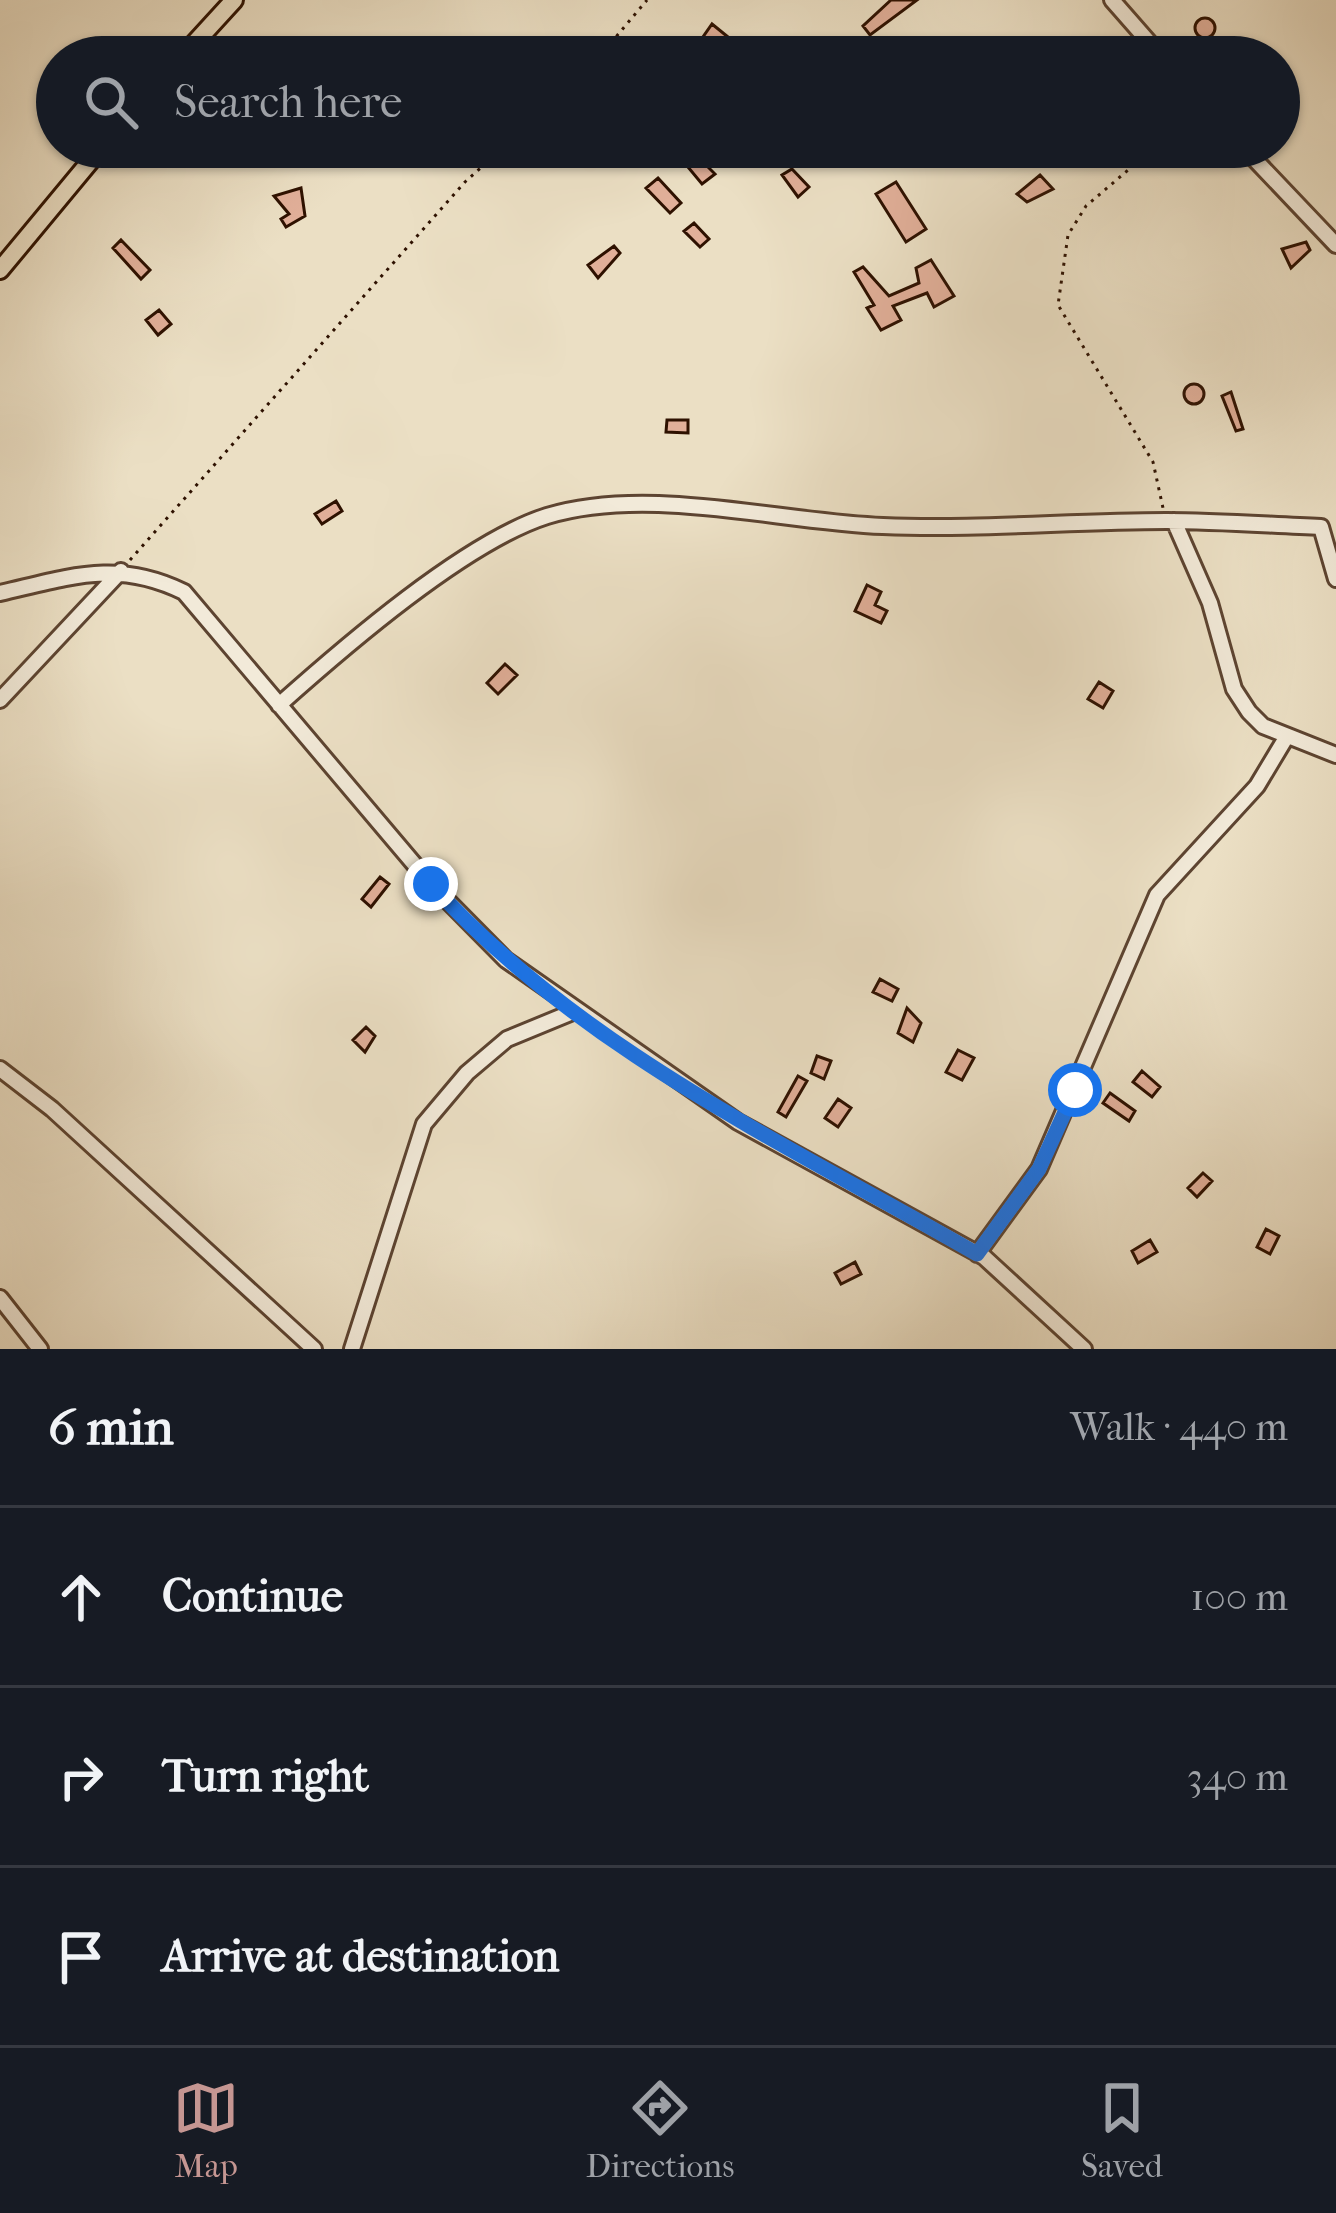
<!DOCTYPE html>
<meta charset="utf-8">
<style>
:root{--surface:#171b24;--page:#20242c;--text:#f1f3f6;--muted:#9ea1a6;--line:#363941;--accent:#c59692}
body{margin:0;font-family:"IM FELL French Canon",serif;background:var(--page);color:var(--text)}
.stop{position:absolute;width:36px;height:36px;margin:-27px;border:9px solid #1a73e8;border-radius:50%;background:#fff}
.stop.end{background:#1a73e8;border-color:#fff;box-shadow:0 3px 12px #0008}
.list{margin:0;padding:0;list-style:none}
h2{display:flex;justify-content:space-between;align-items:center;height:156px;margin:0;padding:0 48px;font-size:51px}
h2 small{font-size:39px;font-weight:400;color:var(--muted)}
.list li{display:grid;grid-template-columns:78px 1fr auto;gap:36px;align-items:center;box-sizing:border-box;height:180px;padding:0 48px;border-top:3px solid var(--line)}
.list b{display:block;font-size:45px;white-space:nowrap}
.list em{font-size:39px;font-style:normal;color:var(--muted)}
.icon{flex:none;width:66px;height:66px;fill:none;stroke:currentColor;stroke-width:2;stroke-linecap:round;stroke-linejoin:round}
.map{position:relative;flex:none;width:1336px;height:1349px;overflow:hidden}
.search{position:absolute;background:var(--surface);box-shadow:0 3px 9px #0004;left:36px;right:36px;top:36px;height:132px;display:flex;align-items:center;gap:30px;box-sizing:border-box;padding:0 42px;border-radius:66px;color:var(--muted);font-size:45px}
.sheet{height:696px;background:var(--surface)}
nav{display:flex;justify-content:space-around;align-items:center;box-sizing:border-box;height:168px;border-top:3px solid var(--line);background:var(--surface);font-size:33px;color:var(--muted)}
nav a{display:grid;justify-items:center;gap:6px}
nav .on{color:var(--accent)}
.map>svg:first-child{display:block}
</style>
<div class="map">
<svg width="1336" height="1349" viewBox="0 0 1336 1349">
<rect width="100%" height="100%" fill="#ebdfc4"/>
<filter id="stains"><feTurbulence type="fractalNoise" baseFrequency=".00167" numOctaves="4"/><feColorMatrix values="0 0 0 0 .2 0 0 0 0 .09 0 0 0 0 .02 0 0 0 .5 -.17"/></filter>
<radialGradient id="worn" r=".72"><stop offset=".6" stop-color="#630" stop-opacity="0"/><stop offset="1" stop-color="#630" stop-opacity=".3"/></radialGradient>
<!-- building -->
<path fill="#e1af99" stroke="#2e1100" stroke-width="3" d="M891 0H917L870 35 863 26Z
M1195 28a10 10 0 1 1 20 0a10 10 0 1 1-20 0Z
M712 24 728 37 711 57H689Z
M688 147 715 174 702 184 678 155Z
M792 169 809 187 798 197 782 175Z
M1040 175 1053 189 1027 202 1017 194Z
M658 178 681 203 670 213 646 188Z
M896 182 926 229 906 242 876 194Z
M301 188 305 216 286 227 281 219 289 214 274 196Z
M694 223 709 239 700 247 684 231Z
M121 240 150 270 141 279 113 248Z
M1306 242 1310 250 1291 268 1282 249Z
M614 246 620 253 598 278 588 265Z
M931 260 954 296 934 307 927 293 893 306 901 320 881 330 867 308 874 305 854 272 863 267 889 296 919 283 916 268Z
M159 310 171 324 158 335 146 320Z
M1184 394a10 10 0 1 1 20 0a10 10 0 1 1-20 0Z
M1231 392 1243 429 1236 431 1222 396Z
M667 420H688V433L666 432Z
M336 501 342 511 322 524 315 514Z
M867 585 881 592 875 605 887 611 881 623 855 611Z
M505 664 517 675 498 694 487 683Z
M1099 682 1113 691 1103 708 1088 699Z
M380 877 389 884 371 907 362 899Z
M880 979 898 989 892 1001 873 992Z
M907 1008 921 1023 913 1042 898 1033Z
M366 1027 375 1036 365 1052 353 1040Z
M958 1050 974 1058 962 1080 946 1072Z
M817 1056 831 1061 824 1079 811 1073Z
M1142 1071 1160 1087 1152 1097 1133 1082Z
M798 1076 807 1081 786 1117 778 1112Z
M1110 1093 1135 1111 1129 1121 1103 1103Z
M838 1099 851 1108 838 1127 825 1118Z
M1203 1173 1212 1181 1197 1197 1188 1188Z
M1266 1229 1279 1236 1270 1254 1257 1247Z
M1150 1240 1157 1252 1138 1263 1132 1251Z
M855 1262 861 1274 841 1284 835 1273Z"/>
<g fill="none" stroke-linecap="round" stroke-linejoin="round">
<!-- minor casing -->
<g stroke="#5d4431" stroke-width="20">
<path id="minor" d="M1112 0 1162 57
M1243 147 1336 245
M1174 521 1210 603 1234 689 1249 712 1263 726 1336 755
M0 593C70 577 117 559 184 592L431 884 506 960 738 1122 984 1257 1084 1349
M0 700 121 571
M279 705C344 647 465 542 547 516 649 485 778 522 883 526 977 530 1072 521 1166 521 1218 521 1269 525 1321 527L1336 579
M0 1069 52 1109 314 1349
M977 1254 1039 1169 1157 895 1257 786 1287 736
M0 1298 40 1349
M352 1349 424 1124 467 1073 507 1039 575 1011"/>
</g>
<!-- major casing -->
<g stroke="#2e1100" stroke-width="22">
<path id="major" d="M182 57 234 0
M0 270 102 147"/>
</g>
<!-- path -->
<path stroke="#2e1100" stroke-width="3" stroke-dasharray="3 6" stroke-linecap="butt" d="M599 57 647 0
M1155 147 1086 206 1068 235 1058 305 1153 462 1163 508
M130 560 465 182 504 147"/>
<!-- minor -->
<use href="#minor" stroke="#f2ead9" stroke-width="14"/>
<!-- major -->
<use href="#major" stroke="#ebdfc4" stroke-width="16"/>
</g>
<g fill="none" stroke-linecap="round" stroke-linejoin="round">
<!-- route -->
<path stroke="#1a73e8" stroke-width="15" d="M431 884C580 1049 788 1145 977 1254L1039 1169 1075 1090"/>
</g>
<rect width="100%" height="100%" filter="url(#stains)"/>
<rect width="100%" height="100%" fill="url(#worn)"/>
</svg>
<div class="stop" style="left:1075px;top:1090px"></div>
<div class="stop end" style="left:431px;top:884px"></div>
<div class="search"><svg class="icon" aria-label="search" viewBox="0 0 24 24"><circle cx="10" cy="10" r="6"/><path d="M15 15l6 6"/></svg>Search here</div>
</div>
<section class="sheet">
<h2>6 min<small>Walk · 440 m</small></h2>
<ul class="list">
<li><svg class="icon" aria-label="ahead" viewBox="0 0 24 24"><path d="M12 20V5M6 11l6-6 6 6"/></svg><div><b>Continue</b></div><em>100 m</em></li>
<li><svg class="icon" aria-label="right" viewBox="0 0 24 24"><path d="M7 20v-9h11M14 6l5 5-5 5"/></svg><div><b>Turn right</b></div><em>340 m</em></li>
<li><svg class="icon" aria-label="arrive" viewBox="0 0 24 24"><path d="M6 21V4h12l-3 4 3 4H6"/></svg><div><b>Arrive at destination</b></div></li>
</ul>
</section>
<nav>
<a class="on"><svg class="icon" aria-label="map" viewBox="0 0 24 24"><path d="M3 6l6-2 6 2 6-2v14l-6 2-6-2-6 2zM9 4v14M15 6v14"/></svg>Map</a>
<a><svg class="icon" aria-label="directions" viewBox="0 0 24 24"><path d="M12 3l9 9-9 9-9-9zM9 14v-3h6M13 9l2 2-2 2"/></svg>Directions</a>
<a><svg class="icon" aria-label="saved" viewBox="0 0 24 24"><path d="M7 4h10v16l-5-4-5 4z"/></svg>Saved</a>
</nav>
